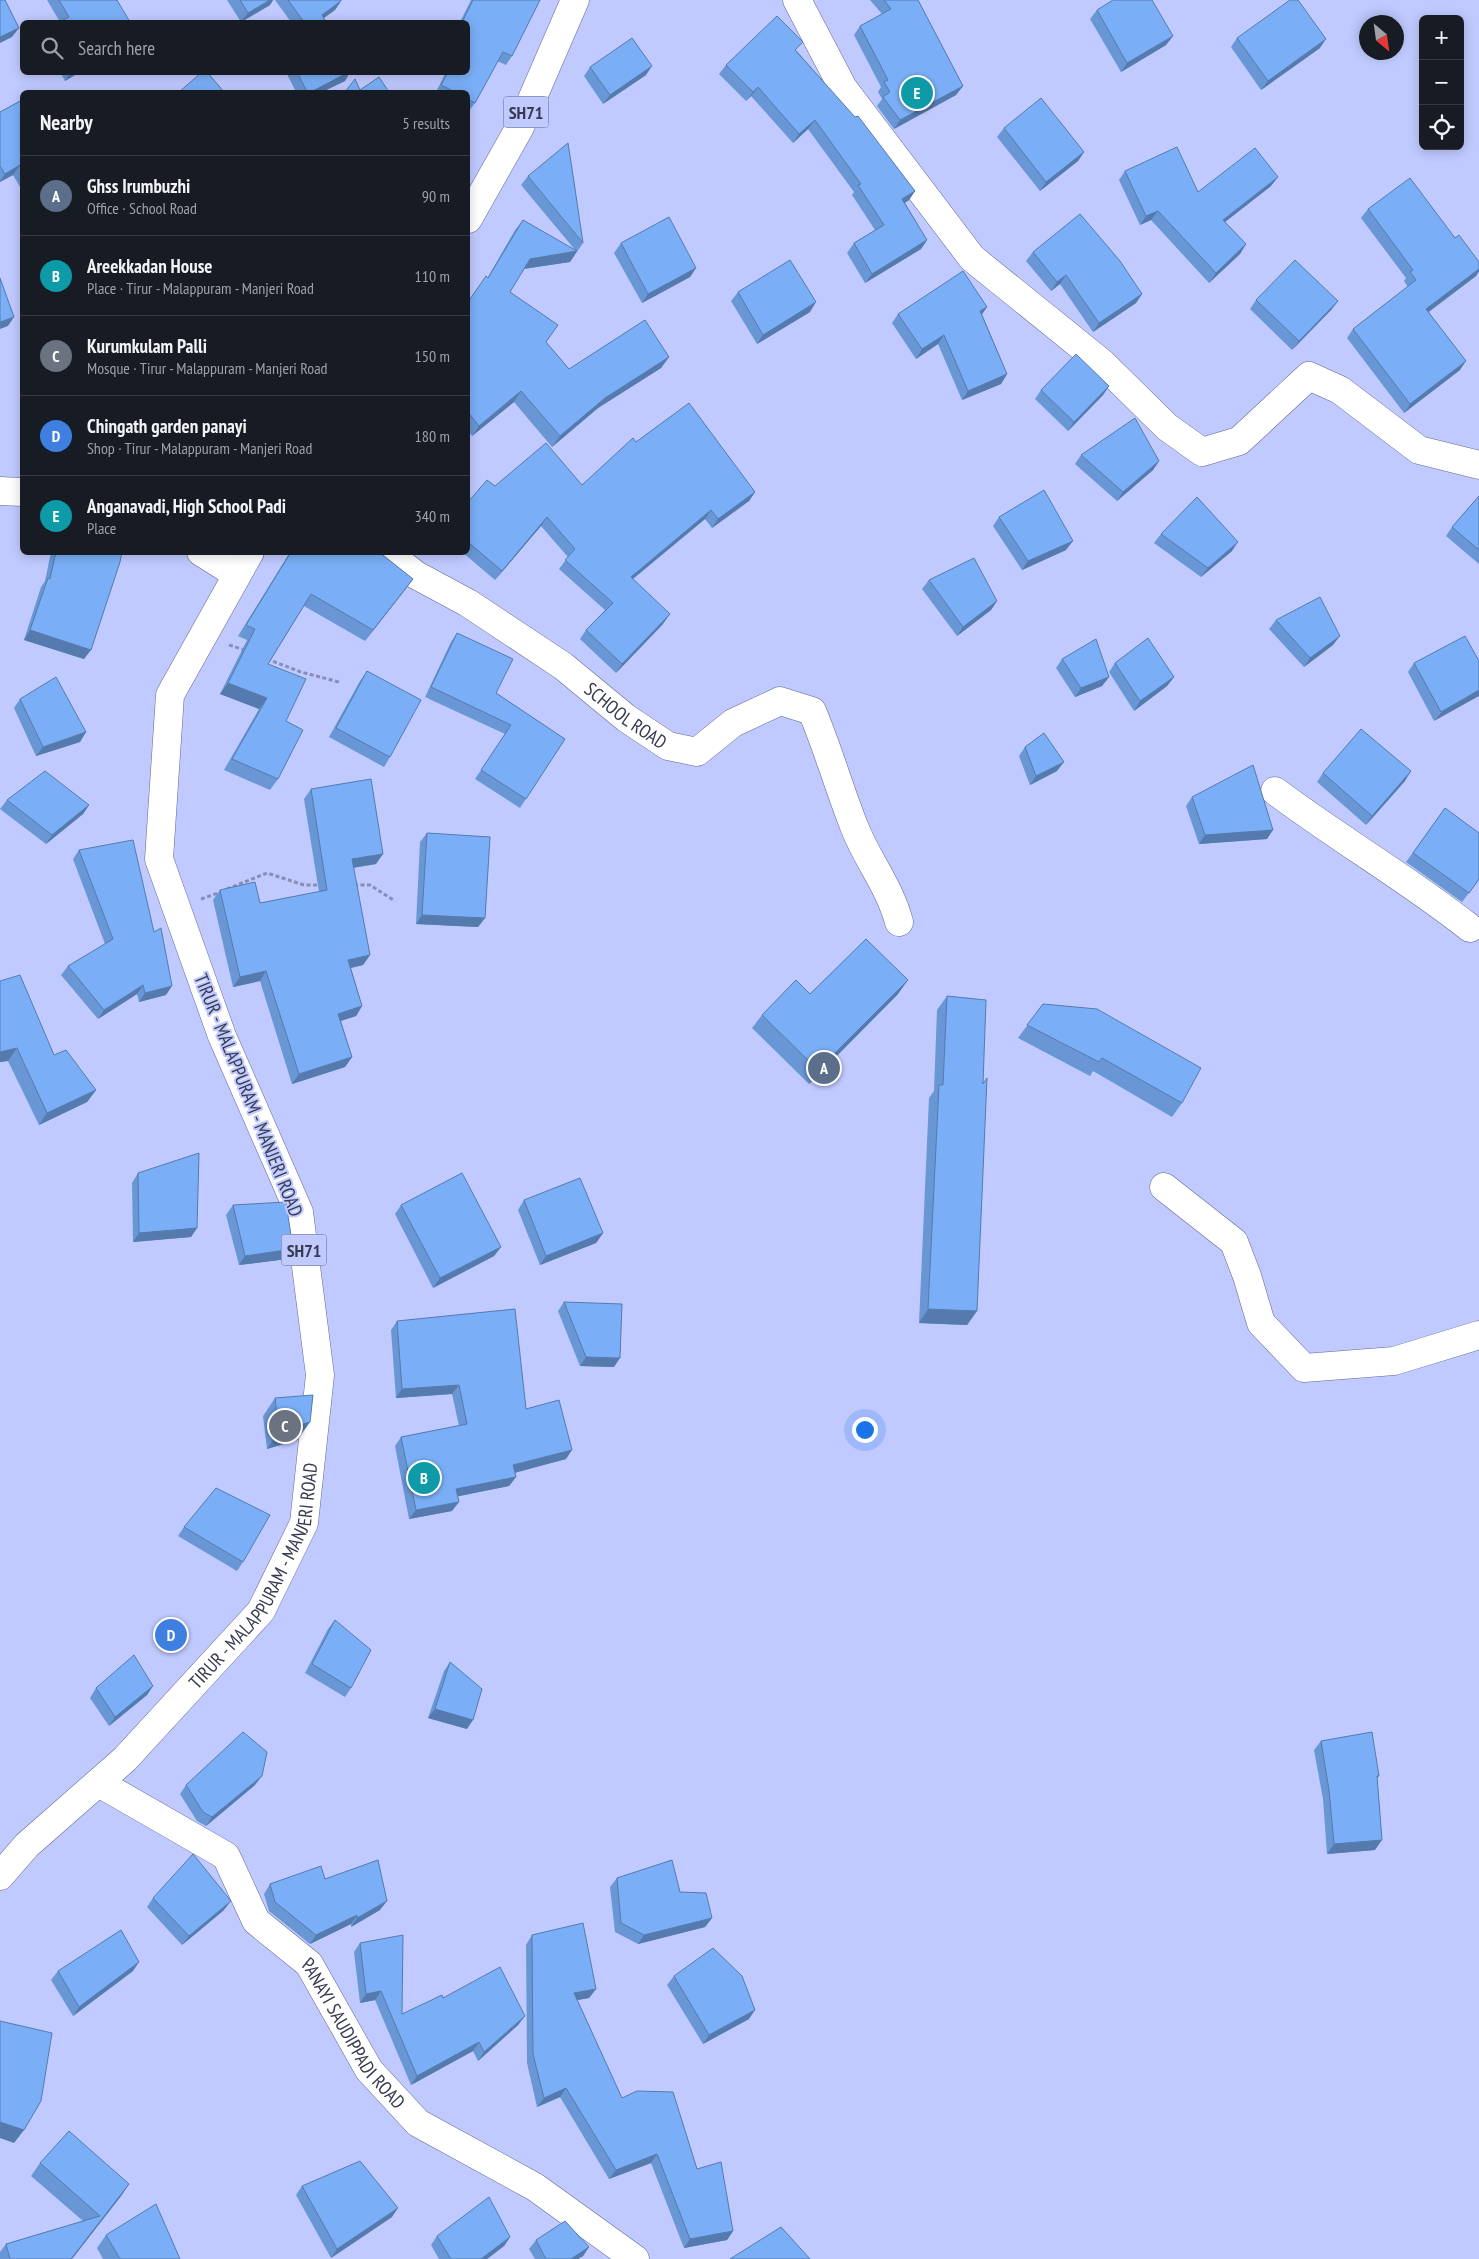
<!DOCTYPE html>
<meta charset="utf-8">
<style>
:root{--surface:#171b24;--page:#242831;--text:#f1f3f6;--muted:#9ea1a6;--line:#363941;--accent:#8c9099}
body{margin:0;font-family:"PT Sans Narrow",sans-serif;background:var(--page);color:var(--text)}
.controls{position:absolute;right:15px;top:15px;display:grid;overflow:hidden;border-radius:8px;box-shadow:0 2px 12px #0003}
.controls button{width:45px;height:45px;display:grid;place-items:center;padding:0;border:0;border-bottom:1px solid var(--line);background:var(--surface);color:var(--text);font:25px sans-serif}
.compass{position:absolute;left:1359px;top:15px;width:45px;height:45px;border-radius:50%;background:var(--surface);box-shadow:0 2px 12px #0003;rotate:151deg}
.you{position:absolute;left:864px;top:1429px;width:18px;height:18px;margin:-12px;border:4px solid #fff;border-radius:50%;background:#1a73e8;box-shadow:0 0 0 8px #1a73e833}
.badge{display:grid;place-items:center;width:32px;height:32px;border-radius:50%;background:var(--accent);color:#fff;font-size:16px;font-weight:700}
.pin{position:absolute;translate:-50% -50%;border:2px solid #fff;box-shadow:0 1px 5px #0006}
.list{margin:0;padding:0;list-style:none}
h2{display:flex;justify-content:space-between;align-items:center;height:65px;margin:0;padding:0 20px;font-size:21px}
h2 small{font-size:16px;font-weight:400;color:var(--muted)}
.list li{display:grid;grid-template-columns:32px 1fr auto;gap:15px;align-items:center;box-sizing:border-box;height:80px;padding:0 20px;border-top:1px solid var(--line)}
.list b{display:block;font-size:19px;white-space:nowrap}
.list p{margin:0;font-size:16px;white-space:nowrap;color:var(--muted)}
.list em{font-size:16px;font-style:normal;color:var(--muted)}
.icon{flex:none;width:28px;height:28px;fill:none;stroke:currentColor;stroke-width:2;stroke-linecap:round;stroke-linejoin:round}
.map{position:relative;flex:none;width:1479px;height:2259px;overflow:hidden}
.search{position:absolute;background:var(--surface);box-shadow:0 2px 12px #0003;left:20px;top:20px;width:450px;height:55px;display:flex;align-items:center;gap:12px;box-sizing:border-box;padding:0 18px;border-radius:8px;color:var(--muted);font-size:19px}
.panel{position:absolute;background:var(--surface);box-shadow:0 2px 12px #0003;left:20px;top:90px;width:450px;height:465px;border-radius:8px}
.map>svg:first-child{display:block}
</style>
<div class="map">
<svg width="1479" height="2259" viewBox="0 0 1479 2259">
<rect width="100%" height="100%" fill="#c0caff"/>
<g fill="none" stroke-linecap="round" stroke-linejoin="round">
<!-- minor casing -->
<g stroke="#5e6695" stroke-width="29">
<g id="minor">
<path d="M797 0 843 88 972 258 1102 363 1167 427 1202 452 1239 441 1309 376 1340 390 1419 450 1479 465"/>
<path d="M0 491 22 492"/>
<path d="M201 552 236 574"/>
<path id="s1" d="M386 552 416 575 468 603 563 666 626 718 668 746 697 752 733 723 780 701 812 711C828 749 839 788 854 826 867 860 889 885 899 922"/>
<path d="M1275 791C1339 839 1408 879 1470 928"/>
<path d="M1164 1187 1234 1242 1247 1276 1261 1323 1304 1368 1394 1361 1479 1335"/>
<path id="s2" d="M99 1783 226 1856 256 1921 309 1964 369 2070 418 2123 535 2187 635 2259"/>
</g>
</g>
<!-- major casing -->
<g stroke="#5e6695" stroke-width="29">
<g id="major">
<path d="M468 219 520 127 575 0"/>
<path id="s3" d="M0 1876 27 1845 125 1759 261 1611 304 1523 320 1375 299 1212 222 1036 159 859 170 695 250 552"/>
</g>
</g>
<!-- path -->
<path stroke="#868eb5" stroke-width="3" stroke-dasharray="4 2.5" stroke-linecap="butt" d="M229 645 245 650
M267 659 301 672 339 682
M354 885H370L395 901
M227 889 267 873 304 885H320
M201 899 221 892"/>
<!-- minor -->
<use href="#minor" stroke="#fff" stroke-width="28"/>
<!-- major -->
<use href="#major" stroke="#fff" stroke-width="28"/>
</g>
<!-- wall -->
<path fill="#6996d4" d="M47 0H117L60 22Z
M227 0H273L270 5 241 22Z
M275 0H341V1L335 10 324 18 326 22H291Z
M471 0H540L512 56 506 65 497 61 475 103 468 112V92H436L446 72H468V22H460Z
M870 0H918L963 86 956 95 894 129 877 106 882 99 878 92 881 87 854 35 860 26 882 14Z
M1097 10 1173 36 1166 45 1121 72 1090 19Z
M1237 38 1320 48 1261 90 1231 47Z
M797 51 915 191 909 200 905 203 927 240 921 249 865 283 847 253 854 243 875 230 852 195 854 192 808 129 793 143 751 96 746 101 719 74 726 65Z
M590 67 646 75 603 104 584 76Z
M60 72H80L65 81Z
M286 72H350L345 81 322 92H296Z
M22 100V190L13 175 0 182V112Z
M1004 128 1084 152 1078 161 1040 191 997 137Z
M1125 171 1198 192 1271 186 1225 222 1246 244 1240 254 1209 283 1151 220 1140 225 1119 180Z
M528 176 583 243 570 262 524 269 510 292 546 342 569 369 669 357 661 368 598 408 552 447 514 402 472 436 468 431V302L488 277 515 230 523 220 576 251 521 185Z
M1368 209 1455 238 1479 262V271L1476 276 1429 312 1460 370 1404 413 1347 338 1353 329 1408 287 1404 281 1406 278 1361 218Z
M621 243 696 268 690 277 642 303 614 253Z
M1033 252 1142 294 1136 303 1093 332 1060 284 1051 291 1026 261Z
M738 292 810 312 757 344 731 301Z
M1256 300 1338 301 1331 310 1292 350 1250 309Z
M898 314H982L1007 374 1001 384 962 400 938 344 916 359 892 323Z
M1109 386 1103 395 1068 431 1035 399 1041 390Z
M636 442 755 492 749 501 712 528 705 519 633 579 663 624 616 673 580 639 586 630 605 610 559 569 568 557 541 526 495 580 462 552H468V502L495 486 582 485Z
M1081 455 1159 461 1153 470 1117 501 1075 464Z
M1479 496V564L1446 536 1452 527Z
M999 517 1066 550 1022 570 993 526Z
M1161 534 1232 551 1201 577 1154 543Z
M51 552H122L84 659 24 640 41 587 45 581Z
M290 552H379L413 579 365 641 304 606 268 664 286 721 278 779 270 790 224 770 259 709 220 694 247 640 238 636Z
M929 580 997 601 991 610 957 636 922 589Z
M1276 620 1333 645 1304 667 1269 629Z
M457 633 496 693 565 739 520 808 475 779 505 734 425 697 451 642Z
M1062 659 1109 677 1102 686 1075 697 1056 668Z
M1479 661 1434 721 1408 672 1414 663Z
M1115 663 1174 677 1167 686 1134 711 1109 672Z
M367 671 390 757 384 767 329 737 360 681Z
M20 699 86 732 80 742 36 756 14 708Z
M1025 747 1057 771 1030 785 1019 756Z
M1323 773 1405 781 1366 825 1317 782Z
M311 789 376 864 353 868 370 955 363 965 351 968 362 1006 356 1016 341 1021 352 1057 345 1067 292 1084 260 981 233 987 213 900 220 890 260 903 319 892 304 799Z
M1192 797 1267 839 1199 844 1186 806Z
M7 800 89 805 83 814 46 844 0 809Z
M1445 808 1479 880 1462 902 1406 862Z
M427 833 485 918 478 927 416 924 420 842Z
M79 850 166 995 139 1002 137 994 98 1019 61 975 68 966 105 944 73 859Z
M0 981 54 1055 96 1090 87 1102 39 1125 8 1061 0 1062Z
M810 994H898L809 1084 752 1028 762 1015Z
M947 996 977 1311 967 1325 919 1323 929 1098 934 1091 937 1010Z
M1043 1004 1182 1103 1172 1117 1093 1071 1090 1076 1018 1038Z
M138 1173 197 1228 191 1237 133 1242 132 1183Z
M524 1200 603 1233 596 1243 540 1265 518 1210Z
M233 1205 287 1259 239 1265 226 1215Z
M401 1205 501 1247 494 1256 433 1288 395 1214Z
M564 1302 614 1367 580 1366 558 1311Z
M397 1321 526 1409 566 1459 515 1472 516 1477 509 1486 458 1496 452 1511 409 1519 395 1446 401 1437 459 1426 452 1394 396 1398 391 1330Z
M275 1398 310 1422 297 1440 267 1449 263 1416Z
M184 1527 243 1562 237 1571 178 1536Z
M335 1620 351 1688 345 1697 305 1673 328 1629Z
M450 1662 467 1729 428 1718 444 1671Z
M153 1686 147 1695 109 1726 90 1698 96 1688Z
M1321 1741 1379 1776 1377 1779 1375 1850 1327 1854 1323 1799 1314 1750Z
M186 1785H255L206 1826 197 1821 180 1794Z
M617 1878 680 1892 712 1918 705 1927 638 1944 615 1932 610 1887Z
M325 1879 380 1910 351 1927V1924L310 1944 269 1911 264 1894 270 1884Z
M153 1898 224 1910 182 1945 147 1907Z
M532 1935 596 1989 589 1998 577 2000 622 2098 697 2169 733 2231 727 2240 684 2248 651 2163 609 2179 560 2097 537 2107 527 2063 526 1945Z
M360 1943 402 2014 443 1998 525 2016 518 2025 478 2061 473 2051 411 2085 375 2000 360 2003 354 1952Z
M58 1971H133L73 2016 51 1980Z
M674 1976 749 2019 703 2044 667 1985Z
M40 2163 129 2184 121 2196 72 2259H0V2252L6 2244 83 2221 31 2176Z
M302 2186 392 2217 331 2258 296 2195Z
M106 2235 180 2259H103L97 2248Z
M437 2236 510 2237 504 2246 487 2259H439L431 2245Z
M536 2240 589 2247 583 2256 578 2259H535L529 2249Z"/>
<!-- shaded-wall -->
<path fill="#557aad" d="M270 0H273L270 5 241 22 248 13Z
M341 1 335 10 318 22 322 15Z
M19 28 12 37 0 43V37Z
M1173 36 1166 45 1121 72 1127 63Z
M1326 39 1320 48 1261 90 1268 81Z
M652 66 646 75 603 104 610 95Z
M71 72H80L65 81Z
M349 72H350L345 81 322 92H311Z
M963 86 956 95 894 129 900 120Z
M758 87 751 96 746 101 753 92Z
M815 120 808 129 793 143 799 134Z
M1084 152 1078 161 1040 191 1046 182Z
M20 165 13 175 0 182V181L5 174Z
M1278 177 1271 186 1216 229 1223 220Z
M915 191 909 200 896 208 902 199Z
M1158 211 1151 220 1140 225 1146 216Z
M927 240 921 249 865 283 872 274Z
M1246 244 1240 254 1209 283 1216 273Z
M577 251 570 262 522 269 530 259Z
M696 268 690 277 642 303 648 294Z
M1479 269V271L1476 276 1420 318 1426 309Z
M1066 275 1060 284 1051 291 1057 282Z
M1142 294 1136 303 1093 332 1099 323Z
M1338 301 1331 310 1292 350 1299 341Z
M816 302 810 312 757 344 763 335Z
M987 307 981 316 980 311Z
M14 317 8 326 0 329V322Z
M944 335 938 344 916 359 922 349Z
M669 357 661 368 598 408 552 447 560 436 605 398Z
M1466 361 1460 370 1404 413 1410 404Z
M1007 374 1001 384 962 400 968 391Z
M1109 386 1103 395 1068 431 1074 422Z
M521 391 514 402 472 436 479 426Z
M1159 461 1153 470 1117 501 1123 492Z
M755 492 749 501 712 528 718 519Z
M711 510 705 519 624 586 631 577Z
M547 517 541 526 495 580 502 571Z
M1073 541 1066 550 1022 570 1028 561Z
M1238 542 1232 551 1201 577 1208 568Z
M413 579 405 590 365 641 373 630Z
M997 601 991 610 957 636 963 627Z
M670 614 663 624 616 673 622 664Z
M30 630 91 650 84 659 24 640Z
M1340 636 1333 645 1304 667 1310 658Z
M1109 677 1102 686 1075 697 1081 688Z
M1174 677 1167 686 1134 711 1140 701Z
M228 683 267 698 259 709 220 694Z
M1479 690V696L1434 721 1441 712Z
M86 732 80 742 36 756 43 747Z
M1064 762 1057 771 1030 785 1036 776Z
M1411 771 1405 781 1366 825 1372 816Z
M89 805 83 814 46 844 52 835Z
M1273 830 1267 839 1199 844 1205 835Z
M383 854 376 864 345 869 352 859Z
M422 915 485 918 478 927 416 924Z
M370 955 363 965 341 970 348 960Z
M266 971 260 981 233 987 240 977Z
M908 980 898 994 809 1084 818 1070Z
M143 985 137 994 98 1019 104 1010Z
M172 986 166 995 139 1002 145 993Z
M362 1006 356 1016 331 1024 338 1014Z
M17 1048 8 1061 0 1062V1052Z
M352 1057 345 1067 292 1084 299 1074Z
M96 1090 87 1102 39 1125 47 1113Z
M197 1228 191 1237 133 1242 139 1233Z
M603 1233 596 1243 540 1265 546 1256Z
M501 1247 494 1256 433 1288 440 1278Z
M293 1249 287 1259 239 1265 245 1256Z
M928 1309 977 1311 967 1325 919 1323Z
M586 1357 620 1358 614 1367 580 1366Z
M459 1385 452 1394 396 1398 402 1389Z
M310 1422 297 1440 267 1449 279 1431Z
M572 1450 566 1459 507 1475 513 1465Z
M516 1477 509 1486 450 1498 456 1489Z
M459 1502 452 1511 409 1519 416 1510Z
M153 1686 147 1695 109 1726 115 1717Z
M435 1709 473 1720 467 1729 428 1718Z
M262 1776 255 1785 206 1826 212 1817Z
M1382 1840 1375 1850 1327 1854 1334 1844Z
M231 1901 224 1910 182 1945 189 1936Z
M387 1901 380 1910 351 1927 357 1918Z
M357 1915 351 1924 310 1944 316 1935Z
M712 1918 705 1927 638 1944 644 1935Z
M139 1962 133 1971 73 2016 79 2007Z
M596 1989 589 1998 567 2002 574 1993Z
M381 1991 375 2000 360 2003 366 1994Z
M755 2010 749 2019 703 2044 709 2035Z
M525 2016 518 2025 478 2061 484 2052Z
M479 2042 473 2051 411 2085 417 2076Z
M566 2088 560 2097 537 2107 544 2098Z
M0 2122 24 2130 14 2143 0 2138Z
M657 2154 651 2163 609 2179 616 2170Z
M129 2184 121 2196 72 2259H71Z
M398 2208 392 2217 331 2258 337 2249Z
M733 2231 727 2240 684 2248 690 2239Z
M510 2237 504 2246 487 2259H481Z
M589 2247 583 2256 578 2259H571Z"/>
<!-- building -->
<path fill="#7aaff7" stroke="#557aad" d="M0 0H5L19 28 0 37Z
M59 0H117L130 22H60L69 17Z
M240 0H270L248 13Z
M288 0H341V1L322 15 326 22H304Z
M473 0H540L512 56 503 52 475 103 468 99V92H455L441 85 448 72H468V22H462Z
M884 0H918L963 86 900 120 883 97 890 92 884 82 888 80 860 26 891 9Z
M1113 0H1152L1173 36 1127 63 1097 10Z
M1290 0H1298L1326 39 1268 81 1237 38Z
M777 16 803 42 795 50 855 117 858 116 915 191 902 199 927 240 872 274 854 243 884 225 858 185 861 184 815 120 799 134 758 87 753 92 726 65Z
M632 38 652 66 610 95 590 67Z
M202 72H207L224 92H179Z
M297 72H349L311 92H307Z
M379 77 389 92H345L355 79 360 90Z
M1041 98 1084 152 1046 182 1004 128Z
M22 100V170L20 165 5 174 0 166V112Z
M568 143 574 182 583 243 528 176Z
M1177 147 1198 192 1255 148 1278 177 1223 220 1246 244 1216 273 1158 211 1146 216 1125 171Z
M1410 178 1455 238 1459 235 1479 262V269L1426 309 1466 361 1410 404 1353 329 1416 280 1410 272 1413 270 1368 209Z
M1080 214 1120 261 1142 294 1099 323 1066 275 1057 282 1033 252Z
M669 217 696 268 648 294 621 243Z
M523 220 577 251 530 259 510 292 558 325 546 342 569 369 645 320 669 357 605 398 560 436 521 391 479 426 468 412V302L486 276 488 278Z
M790 260 816 302 763 335 738 292Z
M1295 260 1338 301 1299 341 1256 300Z
M963 271 987 307 980 311 1007 374 968 391 944 335 922 349 898 314Z
M0 278 14 317 0 322Z
M1076 354 1109 386 1074 422 1041 390Z
M689 403 755 492 718 519 711 510 631 577 670 614 622 664 586 630 613 603 565 560 575 549 547 517 502 571 468 542V502L487 480 495 486 546 443 582 485 633 438 636 442Z
M1135 418 1159 461 1123 492 1081 455Z
M1044 490 1073 541 1028 561 999 517Z
M1479 496V550L1452 527Z
M1197 497 1238 542 1208 568 1161 534Z
M56 552H122L120 562 91 650 30 630 48 578 50 579Z
M291 552H379L413 579 373 630 311 594 268 664 306 679 286 721 303 730 278 779 232 759 267 698 228 683 255 629 246 625Z
M974 558 997 601 963 627 929 580Z
M1320 597 1340 636 1310 658 1276 620Z
M457 633 513 659 496 693 565 739 526 799 481 770 511 725 431 687Z
M1465 636 1479 661V690L1441 712 1414 663Z
M1148 638 1174 677 1140 701 1115 663Z
M1096 639 1109 677 1081 688 1062 659Z
M367 671 421 700 390 757 336 728Z
M56 677 86 732 43 747 20 699Z
M1361 729 1411 771 1372 816 1323 773Z
M1044 733 1064 762 1036 776 1025 747Z
M1253 765 1273 830 1205 835 1192 797Z
M45 771 89 805 52 835 7 800Z
M371 779 383 854 352 859 370 955 348 960 362 1006 338 1014 352 1057 299 1074 266 971 240 977 220 890 255 882 260 903 327 890 311 789Z
M1445 808 1479 833V879L1469 893 1413 853Z
M427 833 490 837 485 918 422 915Z
M133 840 154 932 161 928 172 986 145 993 143 985 104 1010 68 966 113 939 79 850Z
M866 939 908 980 818 1070 762 1015 796 980 810 994Z
M20 975 54 1055 66 1050 96 1090 47 1113 17 1048 0 1052V981Z
M947 996 986 1000 983 1084 987 1078 977 1311 928 1309 939 1085H943Z
M1043 1004 1097 1009 1201 1068 1182 1103 1102 1058 1099 1062 1027 1025Z
M199 1153 197 1228 139 1233 138 1173Z
M462 1173 501 1247 440 1278 401 1205Z
M580 1178 603 1233 546 1256 524 1200Z
M286 1202 293 1249 245 1256 233 1205Z
M564 1302 622 1304 620 1358 586 1357Z
M515 1309 526 1409 559 1400 572 1450 513 1465 516 1477 456 1489 459 1502 416 1510 401 1437 467 1424 459 1385 402 1389 397 1321Z
M313 1395 310 1422 279 1431 275 1398Z
M216 1488 270 1515 243 1562 184 1527Z
M335 1620 371 1650 351 1688 312 1664Z
M134 1655 153 1686 115 1717 96 1688Z
M450 1662 482 1689 473 1720 435 1709Z
M243 1732 267 1752 262 1776 212 1817 203 1812 186 1785Z
M1372 1732 1379 1776H1377L1382 1840 1334 1844 1329 1790 1321 1741Z
M193 1854 231 1901 189 1936 153 1898Z
M378 1860 387 1901 357 1918V1915L316 1935 275 1902 270 1884 321 1866 325 1879Z
M672 1860 680 1892 706 1893 712 1918 644 1935 621 1923 617 1878Z
M583 1923 596 1989 574 1993 622 2098 637 2091 673 2092 697 2169 721 2162 733 2231 690 2239 657 2154 616 2170 566 2088 544 2098 533 2054 532 1935Z
M121 1930 139 1962 79 2007 58 1971Z
M403 1935 402 2014 442 1995 443 1998 500 1967 525 2016 484 2052 479 2042 417 2076 381 1991 366 1994 360 1943Z
M713 1948 742 1976 755 2010 709 2035 674 1976Z
M0 2021 52 2033 41 2101 24 2130 0 2122Z
M69 2131 129 2184 71 2259H10L6 2244 100 2216 40 2163Z
M360 2161 398 2208 337 2249 302 2186Z
M489 2197 510 2237 481 2259H451L437 2236Z
M156 2204 180 2259H120L106 2235Z
M565 2221 589 2247 571 2259H546L536 2240Z
M781 2227 810 2259H730Z"/>
<g text-anchor="middle" dominant-baseline="central" stroke-width="4" stroke-linejoin="round" paint-order="stroke">
<!-- shield labels -->
<g fill="#c0caff" stroke="#606684" stroke-width="1">
<rect x="503.5" y="96.5" width="45" height="31" rx="4"/>
<rect x="281.5" y="1234.5" width="45" height="31" rx="4"/>
</g>
<g font-size="18" font-weight="bold" fill="#373b50">
<text x="526" y="112">SH71</text>
<text x="304" y="1250">SH71</text>
</g>
<!-- street labels -->
<g font-size="19" fill="#373b50" stroke="#c0caff">
<text stroke="none"><textPath href="#s1" startOffset="291">SCHOOL ROAD</textPath></text>
<text transform="translate(249 1095) rotate(68)">TIRUR - MALAPPURAM - MANJERI ROAD</text>
<text stroke="none"><textPath href="#s3" startOffset="401">TIRUR - MALAPPURAM - MANJERI ROAD</textPath></text>
<text stroke="none"><textPath href="#s2" startOffset="369">PANAYI SAUDIPPADI ROAD</textPath></text>
</g>
</g>
</svg>
<div class="controls">
<button>+</button>
<button>−</button>
<button><svg class="icon" aria-label="locate" viewBox="0 0 24 24"><circle cx="12" cy="12" r="6"/><path d="M12 2v4M12 18v4M2 12h4M18 12h4"/></svg></button>
</div>
<svg class="compass" viewBox="-18 -18 36 36"><path d="M0-13l5 13h-10z" fill="#e53935"/><path d="M0 13l5-13h-10z" fill="#9ea1a6"/></svg>
<div class="you"></div>
<div class="pin badge" style="left:824px;top:1068px;background:#5c6f8a">A</div>
<div class="pin badge" style="left:424px;top:1478px;background:#0f9aa8">B</div>
<div class="pin badge" style="left:285px;top:1426px;background:#6b7280">C</div>
<div class="pin badge" style="left:171px;top:1635px;background:#3f7fe0">D</div>
<div class="pin badge" style="left:917px;top:93px;background:#0f9aa8">E</div>
<div class="search"><svg class="icon" aria-label="search" viewBox="0 0 24 24"><circle cx="10" cy="10" r="6"/><path d="M15 15l6 6"/></svg>Search here</div>
<section class="panel">
<h2>Nearby<small>5 results</small></h2>
<ul class="list">
<li><span class="badge" style="background:#5c6f8a">A</span><div><b>Ghss Irumbuzhi</b><p>Office · School Road</p></div><em>90 m</em></li>
<li><span class="badge" style="background:#0f9aa8">B</span><div><b>Areekkadan House</b><p>Place · Tirur - Malappuram - Manjeri Road</p></div><em>110 m</em></li>
<li><span class="badge" style="background:#6b7280">C</span><div><b>Kurumkulam Palli</b><p>Mosque · Tirur - Malappuram - Manjeri Road</p></div><em>150 m</em></li>
<li><span class="badge" style="background:#3f7fe0">D</span><div><b>Chingath garden panayi</b><p>Shop · Tirur - Malappuram - Manjeri Road</p></div><em>180 m</em></li>
<li><span class="badge" style="background:#0f9aa8">E</span><div><b>Anganavadi, High School Padi</b><p>Place</p></div><em>340 m</em></li>
</ul>
</section>
</div>
